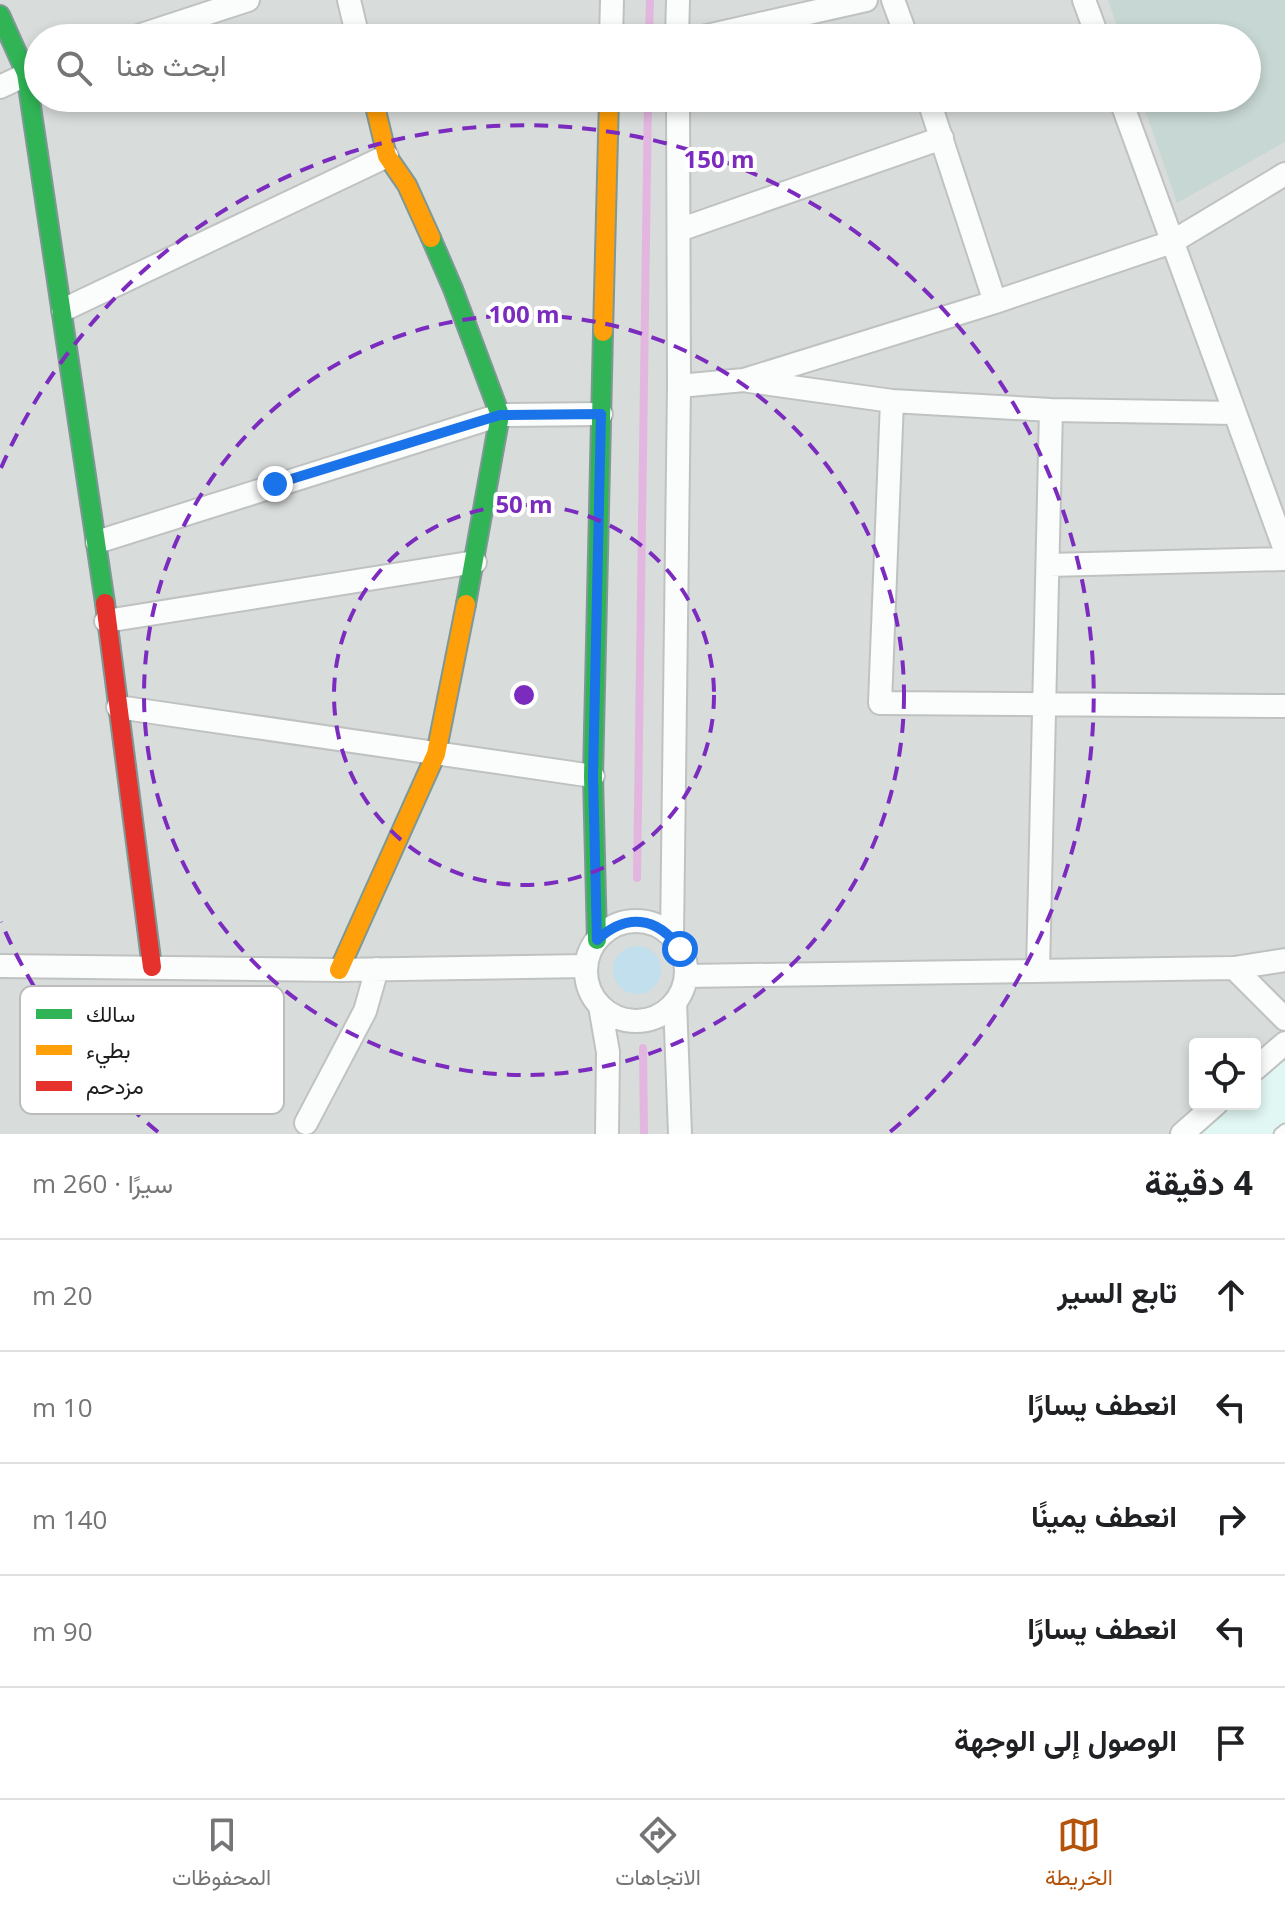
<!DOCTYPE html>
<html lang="ar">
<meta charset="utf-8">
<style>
:root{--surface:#fff;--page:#f2f2f2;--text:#202124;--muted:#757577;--line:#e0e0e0;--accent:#b45309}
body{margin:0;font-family:"Open Sans",Vazirmatn,sans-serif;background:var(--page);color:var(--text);direction:rtl}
.controls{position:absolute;right:24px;bottom:24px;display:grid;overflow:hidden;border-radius:8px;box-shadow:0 4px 12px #0003}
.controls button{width:72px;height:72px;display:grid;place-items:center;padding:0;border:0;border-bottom:2px solid var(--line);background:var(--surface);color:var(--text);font:40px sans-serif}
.stop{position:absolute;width:24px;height:24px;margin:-18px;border:6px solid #1a73e8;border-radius:50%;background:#fff}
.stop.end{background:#1a73e8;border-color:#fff;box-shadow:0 2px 8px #0008}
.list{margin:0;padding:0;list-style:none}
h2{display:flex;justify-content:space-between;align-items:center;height:104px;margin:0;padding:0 32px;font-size:34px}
h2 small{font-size:26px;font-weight:400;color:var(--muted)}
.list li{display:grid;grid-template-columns:52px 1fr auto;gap:24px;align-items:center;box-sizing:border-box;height:112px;padding:0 32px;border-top:2px solid var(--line)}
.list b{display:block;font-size:30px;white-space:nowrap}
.list em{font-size:26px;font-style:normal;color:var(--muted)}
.icon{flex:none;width:44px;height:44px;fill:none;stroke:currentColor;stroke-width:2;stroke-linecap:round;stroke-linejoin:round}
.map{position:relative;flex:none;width:1285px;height:1134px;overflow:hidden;direction:ltr}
.search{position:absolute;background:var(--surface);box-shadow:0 4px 12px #0003;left:24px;right:24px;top:24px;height:88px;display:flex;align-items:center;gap:20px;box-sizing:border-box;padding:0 28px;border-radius:44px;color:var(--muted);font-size:30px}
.sheet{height:664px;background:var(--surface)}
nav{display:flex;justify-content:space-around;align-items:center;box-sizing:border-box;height:112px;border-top:2px solid var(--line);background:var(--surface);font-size:22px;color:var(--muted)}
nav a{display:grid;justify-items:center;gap:4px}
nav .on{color:var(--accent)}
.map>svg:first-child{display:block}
</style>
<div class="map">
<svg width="1285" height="1134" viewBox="0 0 1285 1134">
<rect width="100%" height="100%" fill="#e6edea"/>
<!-- residential -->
<path fill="#d8dcda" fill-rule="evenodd" d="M0 0H1285V1134H0ZM38 38H1247V98H38ZM1195 1044H1255V1104H1195Z"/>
<!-- education -->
<path fill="#e1f7f3" d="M1282 1061H1285V1134H1201L1234 1104H1255V1085Z"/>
<!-- construction -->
<path fill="#c7d7d4" d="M1108 0H1285V142L1177 203 1141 98H1247V38H1121Z"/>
<!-- grass -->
<path fill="#c2dfed" d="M613 970a24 24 0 1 1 48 0a24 24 0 1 1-48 0Z"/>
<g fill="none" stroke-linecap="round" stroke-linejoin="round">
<!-- stream -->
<path stroke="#e3b6e0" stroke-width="8" d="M649 38 650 0
M637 878 648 98
M643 1048 644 1134"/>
<!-- lane casing -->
<g stroke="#bfc2c1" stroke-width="15">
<path id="lane" d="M1280 1134 1285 1130"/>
</g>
<!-- street casing -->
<g stroke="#bfc2c1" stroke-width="26">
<path id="street" d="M349 0 358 38
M893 0 907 38
M1084 0 1098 38
M132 38 248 0
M611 38 612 0
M677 38 678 0
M698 38 866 0
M0 87 38 69
M928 98 995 302
M1120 98 1285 550
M679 230 942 138
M63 310 387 156
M749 381 892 401 1051 410 1235 413
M679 386 744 380 995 302 1172 242 1285 174
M892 401 880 703 1285 706
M97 542 500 415 601 414
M1049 565 1285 559
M106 621 475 562
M118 707 593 776
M586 971a50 50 0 1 1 100 0a50 50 0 1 1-100 0Z
M672 937 679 386 678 98
M0 966 339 970 586 966
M1234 968 1285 1019
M1038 971 1051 410
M686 976 1234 968 1285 960
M675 1002 680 1134
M600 1006 608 1052 607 1134
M1255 1069 1285 1043
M306 1123 365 1011 377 969
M1182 1134 1216 1104"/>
</g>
<!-- fast casing -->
<g stroke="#7e9896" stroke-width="22">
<path id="fast" d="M0 15 26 73 105 603
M431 238 453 289 500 415 466 604
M597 940 593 776 603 332"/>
</g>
<!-- slow casing -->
<g stroke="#7e9896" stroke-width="22">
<path id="slow" d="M373 98 387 156 407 185 431 238
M603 332 609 98
M339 970 436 754 466 604"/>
</g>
<!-- jam casing -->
<g stroke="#7e9896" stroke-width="22">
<path id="jam" d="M105 603 152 967"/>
</g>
<!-- lane -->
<use href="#lane" stroke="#fbfcfc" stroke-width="11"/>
<!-- street -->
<use href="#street" stroke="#fbfcfc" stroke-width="22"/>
<!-- fast -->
<use href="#fast" stroke="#30b455" stroke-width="18"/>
<!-- slow -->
<use href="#slow" stroke="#ff9f0a" stroke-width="18"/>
<!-- jam -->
<use href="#jam" stroke="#e5322d" stroke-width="18"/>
</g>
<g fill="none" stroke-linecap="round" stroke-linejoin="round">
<!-- route -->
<path stroke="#1a73e8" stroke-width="10" d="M275 484 500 415 601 414 593 776 597 940C626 913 657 916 680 949"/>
</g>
<!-- distance rings -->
<g fill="none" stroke="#7b2cbf" stroke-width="4" stroke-dasharray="14 10">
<circle cx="524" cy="695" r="190"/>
<circle cx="524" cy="695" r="380"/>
<path d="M158 1132A570 570 0 0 1 1 922M1 468A570 570 0 1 1 890 1132"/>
</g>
<!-- legend -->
<rect x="20" y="986" width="264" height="128" rx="12" fill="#fff" stroke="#bcbcbc" stroke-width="2"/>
<rect x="36" y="1009" width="36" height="10" fill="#30b455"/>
<rect x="36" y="1045" width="36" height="10" fill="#ff9f0a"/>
<rect x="36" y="1081" width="36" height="10" fill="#e5322d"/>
<g font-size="22" fill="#1e1e1e">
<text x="86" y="1022">سالك</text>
<text x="86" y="1058">بطيء</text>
<text x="86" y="1094">مزدحم</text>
</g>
<circle cx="524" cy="695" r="12" fill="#7b2cbf" stroke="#fff" stroke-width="4"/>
<g font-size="24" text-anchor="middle" font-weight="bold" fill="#7b2cbf" stroke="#fff" stroke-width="8" stroke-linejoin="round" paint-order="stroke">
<text x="719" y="168">150 m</text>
<text x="524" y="323">100 m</text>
<text x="524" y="513">50 m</text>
</g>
</svg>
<div class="controls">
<button><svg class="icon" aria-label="locate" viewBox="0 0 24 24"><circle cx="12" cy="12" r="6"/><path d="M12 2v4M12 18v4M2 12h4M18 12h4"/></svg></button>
</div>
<div class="stop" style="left:680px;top:949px"></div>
<div class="stop end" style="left:275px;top:484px"></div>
<div class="search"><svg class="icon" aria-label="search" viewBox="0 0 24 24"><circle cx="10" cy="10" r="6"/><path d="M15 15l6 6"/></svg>ابحث هنا</div>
</div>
<section class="sheet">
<h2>4 دقيقة<small>سيرًا · 260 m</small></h2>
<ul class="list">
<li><svg class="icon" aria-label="ahead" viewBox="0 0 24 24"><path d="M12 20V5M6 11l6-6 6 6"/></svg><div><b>تابع السير</b></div><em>20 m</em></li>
<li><svg class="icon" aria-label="left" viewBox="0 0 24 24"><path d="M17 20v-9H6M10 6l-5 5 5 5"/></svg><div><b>انعطف يسارًا</b></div><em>10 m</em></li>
<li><svg class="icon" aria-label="right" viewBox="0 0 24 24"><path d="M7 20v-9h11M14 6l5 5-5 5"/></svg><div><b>انعطف يمينًا</b></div><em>140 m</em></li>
<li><svg class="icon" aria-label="left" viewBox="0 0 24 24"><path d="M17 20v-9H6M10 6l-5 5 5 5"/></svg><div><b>انعطف يسارًا</b></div><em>90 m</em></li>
<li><svg class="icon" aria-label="arrive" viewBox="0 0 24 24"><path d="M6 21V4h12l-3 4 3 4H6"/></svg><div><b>الوصول إلى الوجهة</b></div></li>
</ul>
</section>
<nav>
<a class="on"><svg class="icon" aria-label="map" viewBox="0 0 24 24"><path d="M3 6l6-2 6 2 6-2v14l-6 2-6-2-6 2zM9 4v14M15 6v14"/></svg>الخريطة</a>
<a><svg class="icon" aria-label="directions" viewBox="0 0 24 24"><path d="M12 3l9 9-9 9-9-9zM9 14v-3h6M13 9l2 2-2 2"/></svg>الاتجاهات</a>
<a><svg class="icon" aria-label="saved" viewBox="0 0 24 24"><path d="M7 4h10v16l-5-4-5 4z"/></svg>المحفوظات</a>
</nav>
